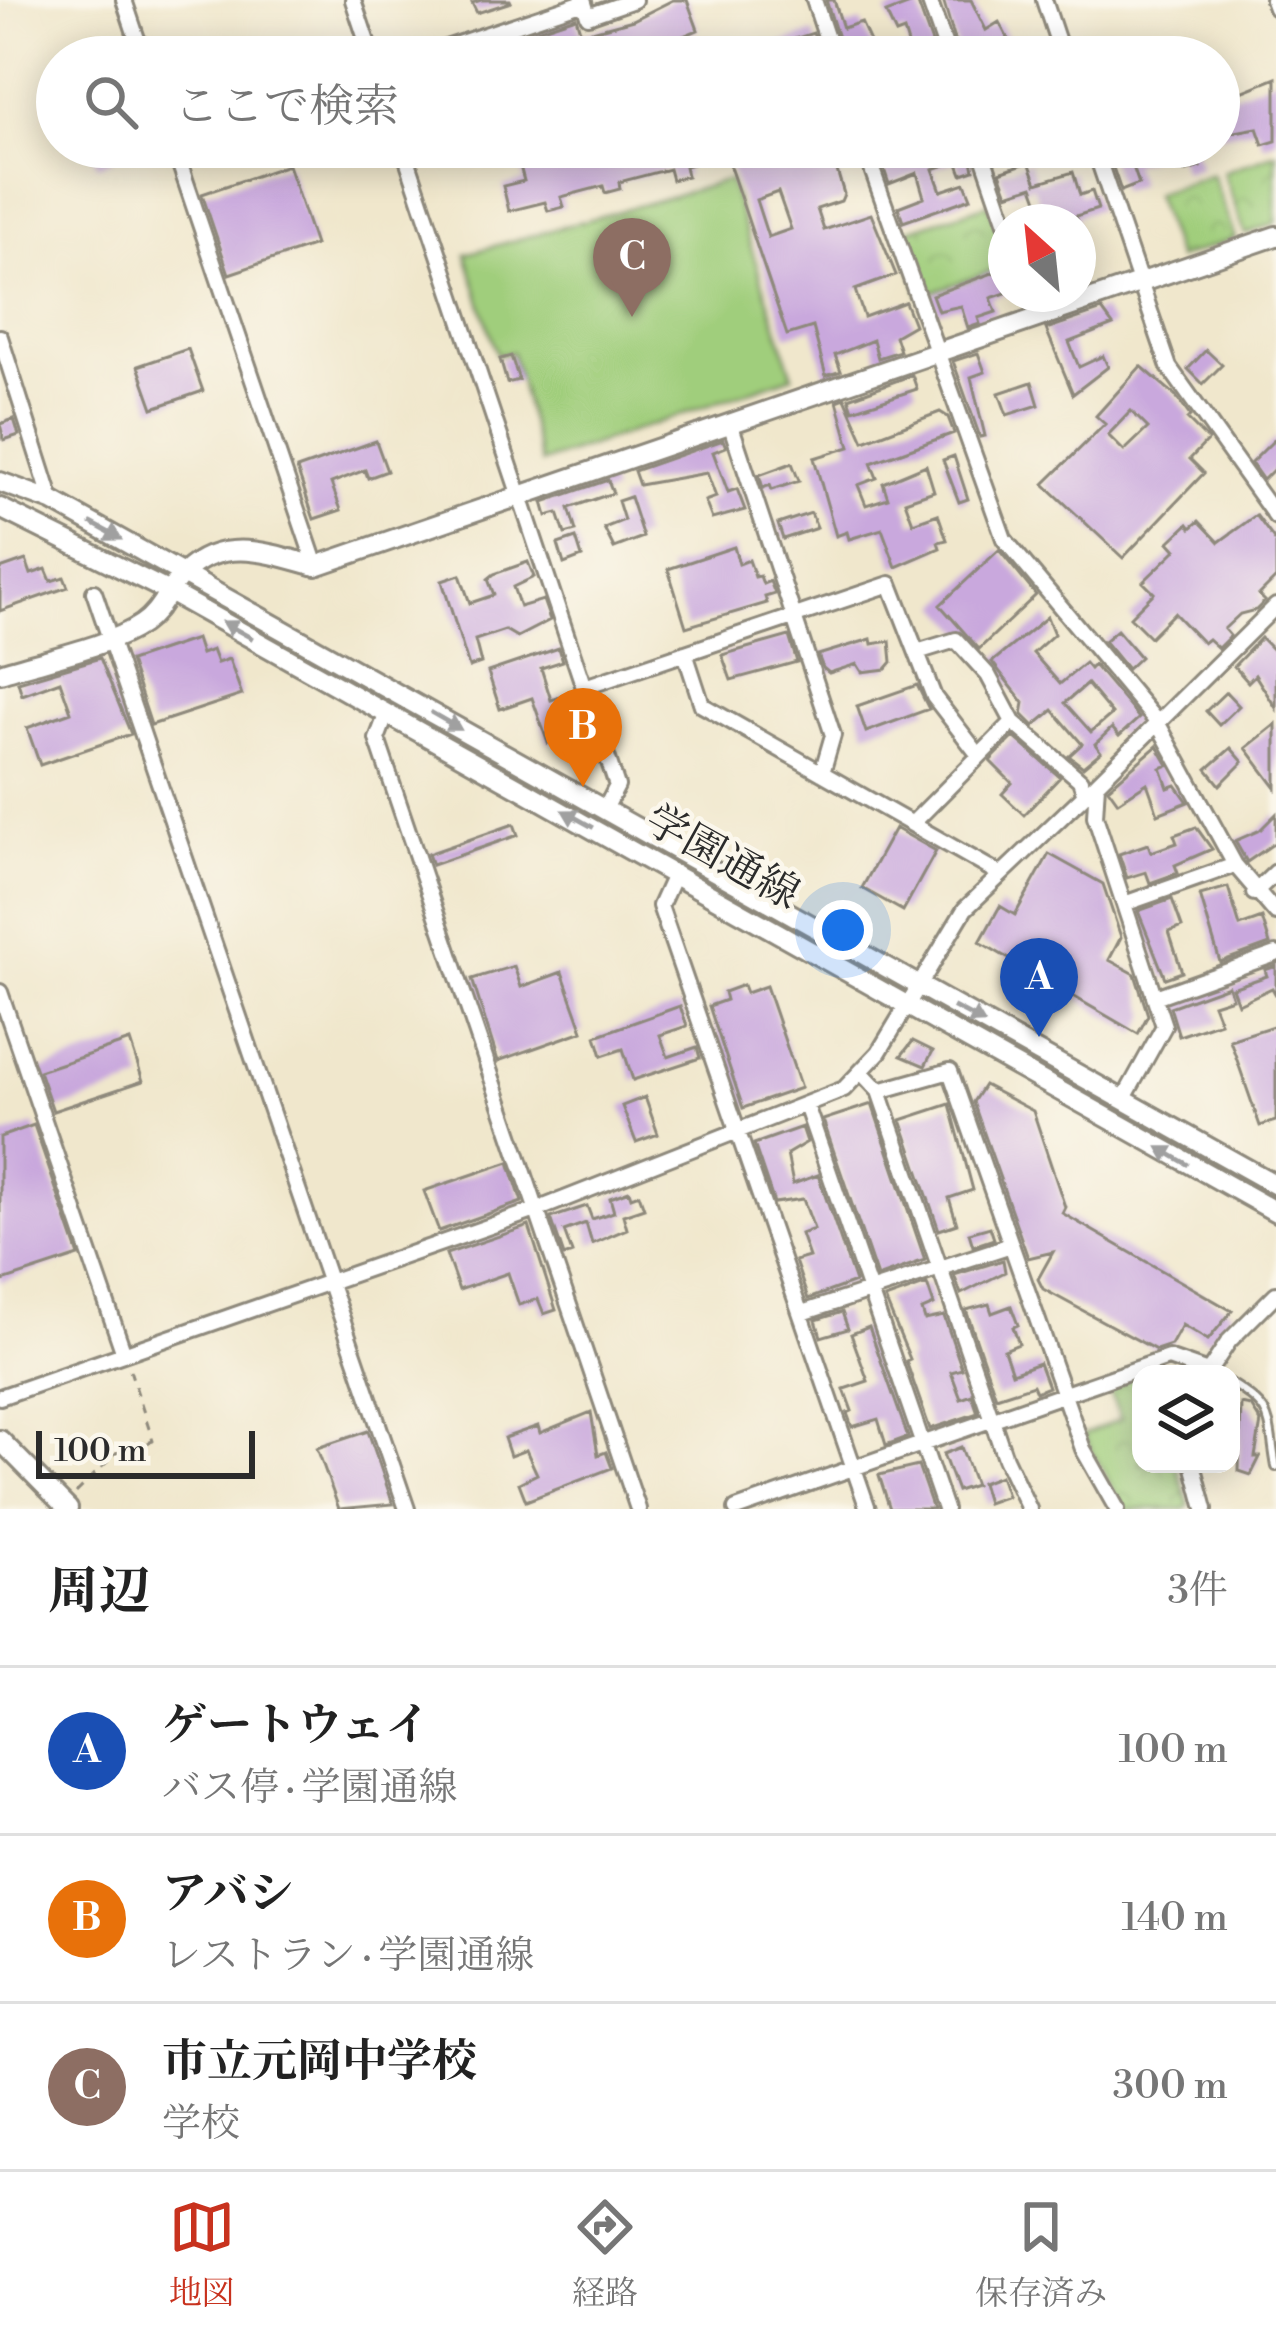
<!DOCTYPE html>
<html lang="ja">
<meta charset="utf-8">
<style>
:root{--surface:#fff;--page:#f6f6f6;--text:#222;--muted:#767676;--line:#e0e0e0;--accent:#c8321e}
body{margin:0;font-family:"Libre Bodoni","Noto Serif JP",serif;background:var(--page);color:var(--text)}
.controls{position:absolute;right:36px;bottom:36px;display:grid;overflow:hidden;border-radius:24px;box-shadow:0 6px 30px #0003}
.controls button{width:108px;height:108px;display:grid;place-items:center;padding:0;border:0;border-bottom:3px solid var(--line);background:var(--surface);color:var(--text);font:60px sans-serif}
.compass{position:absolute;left:988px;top:204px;width:108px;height:108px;border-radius:50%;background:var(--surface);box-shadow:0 6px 30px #0003;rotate:333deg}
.scale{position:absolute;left:36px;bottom:30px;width:219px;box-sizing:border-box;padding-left:12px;border:6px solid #2b2b2b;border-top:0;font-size:33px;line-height:42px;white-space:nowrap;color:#2b2b2b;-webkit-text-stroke:9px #fbf7ec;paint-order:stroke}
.you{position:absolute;left:843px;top:930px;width:42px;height:42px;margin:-30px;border:9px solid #fff;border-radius:50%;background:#1a73e8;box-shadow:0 0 0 18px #1a73e833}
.badge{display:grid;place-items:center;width:78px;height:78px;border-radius:50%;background:var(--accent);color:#fff;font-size:39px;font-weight:700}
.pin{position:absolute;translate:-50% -99px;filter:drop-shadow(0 3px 6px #0008)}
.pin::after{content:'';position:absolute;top:63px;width:42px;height:36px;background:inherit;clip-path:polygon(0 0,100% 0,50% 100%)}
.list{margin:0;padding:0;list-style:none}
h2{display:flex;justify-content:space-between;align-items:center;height:156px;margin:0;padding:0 48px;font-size:51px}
h2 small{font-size:39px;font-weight:400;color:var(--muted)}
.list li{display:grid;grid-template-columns:78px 1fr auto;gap:36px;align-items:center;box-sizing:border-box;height:168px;padding:0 48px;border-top:3px solid var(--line)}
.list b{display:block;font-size:45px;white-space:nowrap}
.list p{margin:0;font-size:39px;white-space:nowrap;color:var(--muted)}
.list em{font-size:39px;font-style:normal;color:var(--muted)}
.icon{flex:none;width:66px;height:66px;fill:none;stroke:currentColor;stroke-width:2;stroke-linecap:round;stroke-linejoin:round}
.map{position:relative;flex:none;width:1276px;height:1509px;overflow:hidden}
.search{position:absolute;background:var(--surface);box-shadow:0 6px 30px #0003;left:36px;right:36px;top:36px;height:132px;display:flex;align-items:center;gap:30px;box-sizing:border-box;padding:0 42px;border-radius:66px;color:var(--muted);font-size:45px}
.sheet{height:660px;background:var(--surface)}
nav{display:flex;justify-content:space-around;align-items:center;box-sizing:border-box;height:168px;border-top:3px solid var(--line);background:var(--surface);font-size:33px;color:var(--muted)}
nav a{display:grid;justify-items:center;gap:6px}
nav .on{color:var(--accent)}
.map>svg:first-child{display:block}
</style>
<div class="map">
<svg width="1276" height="1509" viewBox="0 0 1276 1509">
<defs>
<pattern id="park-crowns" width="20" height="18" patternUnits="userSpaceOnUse" patternTransform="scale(3)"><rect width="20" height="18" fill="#a0ce7c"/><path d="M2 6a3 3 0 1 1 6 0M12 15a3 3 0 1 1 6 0" fill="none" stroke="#8ab16b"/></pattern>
</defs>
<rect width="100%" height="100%" fill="#fbf7ec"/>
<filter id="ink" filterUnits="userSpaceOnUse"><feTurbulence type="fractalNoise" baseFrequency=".00833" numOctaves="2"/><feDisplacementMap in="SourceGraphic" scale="24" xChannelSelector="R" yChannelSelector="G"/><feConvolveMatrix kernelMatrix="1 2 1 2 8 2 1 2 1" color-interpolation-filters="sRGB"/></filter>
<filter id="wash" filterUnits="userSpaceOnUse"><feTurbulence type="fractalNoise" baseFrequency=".004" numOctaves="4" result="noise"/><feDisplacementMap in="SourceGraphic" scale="48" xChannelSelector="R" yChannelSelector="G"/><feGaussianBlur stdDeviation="2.7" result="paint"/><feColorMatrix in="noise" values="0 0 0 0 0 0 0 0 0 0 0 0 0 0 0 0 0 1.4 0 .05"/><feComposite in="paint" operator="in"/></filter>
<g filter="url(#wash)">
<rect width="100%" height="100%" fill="#f0e7cc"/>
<!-- park -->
<path fill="url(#park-crowns)" stroke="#667c54" stroke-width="3" d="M1276 153V223L1245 234 1223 172Z
M1212 174 1235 238 1177 259 1154 194Z
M988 204 1006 243V266L920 296 903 232Z
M1141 1375V1464H1176L1189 1505 1185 1509H1124L1083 1435 1121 1419 1108 1388Z"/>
<!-- pitch -->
<path fill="#a0ce7c" stroke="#667c54" stroke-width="3" d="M729 180 793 376 541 463 512 352 497 355 466 254Z"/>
<g id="blocks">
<!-- building -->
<path fill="#c9a8dd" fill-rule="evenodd" d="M481 0H510L511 2 477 13 472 3Z
M673 0H687L698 30 681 37 686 57H607L602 38 560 57H482L479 49 576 17 581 34 633 20Z
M826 0H834L843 28 861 22 877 57H844Z
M943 0H971L986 30 999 22 1008 39 977 57H960Z
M918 1V4L937 57H912L904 31 896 34 886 13Z
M813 33 821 56 772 57 769 47Z
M1276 78V141L1263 145 1257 128 1219 135V101Z
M91 147H109L113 160 97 166Z
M441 147H488V149L455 160Z
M515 147H830L844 194 841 201 817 209 824 230 871 214 896 275 855 290 864 317 905 302 914 325 895 336 900 351 878 358 873 340 835 355 841 371 826 376 813 327 787 335 726 155 685 166 687 176 672 180 669 169 619 182 620 189 605 193 603 186 561 197 564 207 548 211 545 202 509 211 503 186 524 181ZM778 192 791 229 768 237 756 200Z
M929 147H969L974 170 962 174 957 161 933 169 941 191 965 183 971 198 903 222 898 207 924 197 917 173 889 184 883 166Z
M1106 147H1193L1200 167 1184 172 1175 149 1132 164 1139 184 1121 191Z
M1029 162 1037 183 1073 172 1080 195 1092 191 1098 209 1076 216 1078 222H1017L1016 216 1041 208 1033 186 1008 194 1000 172Z
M288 165 315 245 229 274 202 194Z
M1006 268V293L991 298 996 312 978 318 980 324 968 328 961 306 938 311 932 295Z
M1102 310 1113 325 1069 342 1079 367 1103 356 1108 367 1073 394 1046 329Z
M188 349 203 391 153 408 138 366Z
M1206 350 1222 365 1203 384 1188 369Z
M978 353 985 372 971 377 985 436 980 437 953 361Z
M511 356 519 380 507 383 500 359Z
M1141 366 1175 395 1190 416 1187 419 1208 440 1190 459 1204 473 1123 558 1044 484 1105 424 1096 416ZM1131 411 1148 428 1124 451 1108 435Z
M912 375 917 389 853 410 849 398Z
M1032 382 1039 405 1007 415 999 393Z
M845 398 864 441 940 412 948 417 954 433 871 463 877 478 858 485 866 505 888 498 883 483 926 465 934 491 905 501 913 523 938 514 947 540 938 542 940 548 896 567 882 529 849 539 847 532 836 536 814 458 850 447 837 401Z
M14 419 19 435 4 440 0 424Z
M1276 438V467L1263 480 1251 463Z
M723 440 726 447 713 452 728 492 737 489 745 510 712 519 705 501 716 497 707 473 639 485 634 471Z
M376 441 387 471 368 478 365 470 331 483 341 510 314 519 297 469Z
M954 456 968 499 959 502 943 460Z
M792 463 799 481 772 490 770 485 763 488 759 475Z
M608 480 613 493 569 508 576 531 565 534 558 513 547 516 543 502Z
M630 497 643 537 614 548 604 528 624 520 618 501Z
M811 513 817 528 783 539 778 524Z
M1256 515 1276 542V578L1259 595 1265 601 1256 610 1240 614 1224 629 1230 636 1218 648 1208 639 1203 643 1174 613 1150 637 1130 617 1154 593 1143 582 1176 550 1169 542 1188 524 1191 528 1199 521 1219 542Z
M576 538 582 557 564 564 558 544Z
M734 547 739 564 749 560 755 577 760 576 763 584 770 581 775 594 765 597 767 603 686 627 668 569Z
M999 550 1036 595 979 649 940 605Z
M26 560 31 574 46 569 51 581 64 577 68 587 0 611V569Z
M528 562 534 577 513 587 520 607 543 600 550 620 517 637 505 630 475 640 481 663 469 667 442 581 460 575 470 603 494 595 488 579 494 574Z
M1047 617 1054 634 1033 653 1060 684 1085 663 1090 669 1094 665 1139 718 1119 736 1112 728 1095 744 1101 752 1083 767 1069 756 1082 744 1053 710 1034 726 1022 714 1024 703 992 662ZM1087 684 1112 714 1091 732 1065 703Z
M1117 630 1140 657 1127 669 1104 641Z
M789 636 797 662 731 680 722 655Z
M1261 638 1276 653V708L1255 675 1248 682 1234 666Z
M196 639 201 654 212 650 217 663 229 659 242 695 151 725 130 661Z
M871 639 872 644 890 641 892 662 886 669 862 672 857 664 829 673 823 668 818 655Z
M559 648 563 661 541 668 551 700 572 693 585 729 548 743 532 698 500 709 488 672Z
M100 658 131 734 40 765 27 728 71 712 60 681 22 695 18 682Z
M917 685 929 709 866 732 857 706Z
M1226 692 1239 706 1219 725 1206 711Z
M1276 724V788L1246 748Z
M1014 737 1060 777 1024 815 1002 794 1012 783 990 761Z
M1157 746 1168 765 1161 768 1168 788 1176 785 1188 802 1158 814 1147 783 1118 802 1108 788Z
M1231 748 1243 762 1220 785 1207 769Z
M1276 814V842L1247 862 1235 841 1260 830Z
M514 824 518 835 432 865 428 854Z
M1196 827 1212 849 1175 865 1178 873 1150 883 1146 872 1127 878 1119 854 1148 844 1151 852 1177 843 1174 835Z
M895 828 936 851 903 911 862 888Z
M1049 854 1103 884 1121 937 1109 960 1135 974 1148 1015 1138 1034 980 942 1000 906 1015 915Z
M1228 887 1240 926 1262 918 1270 944 1220 962 1200 895Z
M1172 899 1182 927 1169 932 1182 972 1165 978 1138 911Z
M514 966 521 987 562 972 583 1031 498 1061 472 979Z
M1276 966V995L1272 988 1238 1004 1232 988 1267 976 1265 970Z
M743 985 746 993 766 986 801 1088 743 1108 709 1006 726 1000 724 992Z
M1228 986 1232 998 1213 1004 1220 1022 1179 1036 1170 1007Z
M680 1006 687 1026 660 1035 668 1057 697 1047 700 1058 633 1080 623 1049 602 1056 596 1036Z
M1276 1025V1121L1260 1126 1230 1040Z
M130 1041 143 1081 53 1111 39 1071Z
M913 1041 933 1051 925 1066 901 1056Z
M984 1085 1033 1111 1065 1207 1062 1213 1232 1311 1208 1340 1182 1325 1171 1345 1156 1350 1043 1289 1038 1279 1053 1252 1028 1258 973 1102Z
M645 1097 658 1134 636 1142 622 1106Z
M872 1104 925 1260 877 1277 823 1120Z
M950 1104 973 1190 949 1198 957 1224 939 1230 901 1120Z
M34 1125 79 1256 0 1282V1137Z
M802 1127 807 1142 787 1154 793 1184 818 1175 855 1282 808 1299 795 1261 809 1257 801 1234 814 1229 803 1199 774 1203 754 1144Z
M509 1162 522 1202 439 1231 424 1191Z
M629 1191 631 1197 639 1194 644 1208 623 1215 627 1229 592 1244 586 1223 564 1231 572 1253 564 1256 551 1218 587 1206 592 1219 614 1212 610 1198Z
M529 1226 556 1310 544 1314 538 1299 519 1305 508 1273 459 1290 446 1254Z
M990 1227 994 1239 973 1246 969 1233Z
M1003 1260 1005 1272 961 1294 954 1275Z
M927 1284 934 1305 922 1310 925 1320 944 1316 962 1369 951 1372 961 1399 972 1395 978 1413 930 1429 906 1361 910 1359 885 1299Z
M989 1304 992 1313 1011 1306 1018 1325 1013 1327 1019 1344 1004 1350 1012 1373 1039 1363 1048 1387 1036 1392 1033 1385 996 1397 966 1310Z
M842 1312 848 1329 821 1337 816 1320Z
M869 1327 908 1437 886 1445 878 1419 852 1427 847 1413 852 1411 844 1389 868 1381 851 1334Z
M1241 1404 1251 1406 1261 1422 1255 1457H1260L1251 1475 1239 1471Z
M591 1412 598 1455 606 1452 612 1468 526 1501 519 1483 537 1474 526 1450 510 1456 504 1438 538 1426 540 1433Z
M368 1431 393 1504 339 1509 317 1448Z
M961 1447 975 1485 957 1491 943 1454Z
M918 1466 933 1509H890L879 1475Z
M1000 1476 1007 1496 987 1503 981 1483Z"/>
</g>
</g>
<g filter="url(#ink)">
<use href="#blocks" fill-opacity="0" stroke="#8e897c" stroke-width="3"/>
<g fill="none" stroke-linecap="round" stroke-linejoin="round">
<!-- lane casing -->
<g stroke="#8e897c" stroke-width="12">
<path id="lane" d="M1231 1383C1276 1411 1267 1417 1276 1467"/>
</g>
<!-- street casing -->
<g stroke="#8e897c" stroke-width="20">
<path id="street" d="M124 0 143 57
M353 0 372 57
M583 0 588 16 634 0
M814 0 833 57
M929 0 949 57
M1044 0 1063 57
M1273 0 1276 8
M419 57 584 2
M174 147 316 566
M403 147 617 786 604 811
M864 147 1004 539 1157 722 1235 865 1276 913
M980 147 1006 223
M1094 147 1169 367 1276 517
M1030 294 1038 317
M0 337 52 501
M730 423 833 735 822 773
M94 592 407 1509
M917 652 956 640 988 675 1013 722
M685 653 702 705 1000 874
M585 687 890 584 934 697 978 754
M387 713 377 739 638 1509
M912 824 1013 722 1080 780 1085 795
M675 873 660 906 868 1509
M1254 893 1276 872
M1124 904 1235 865
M0 992 123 1351
M1155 997 1276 954
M863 1074 879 1091 950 1071 1083 1449 1117 1509
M879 1091 1005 1458 1029 1509
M1123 1100 1164 1026 1095 816 1097 783 1276 606
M807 1108 945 1509
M802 1313 1011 1245
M1207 1374 1229 1341 1276 1294
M0 1397 539 1209 844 1089 879 1052 965 909 1097 783
M1193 1464 1205 1509
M736 1509 1168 1358 1208 1372"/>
</g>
<!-- secondary casing -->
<g stroke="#8e897c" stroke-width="24">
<path id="secondary" d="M0 482 52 501 1276 1185
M0 508 171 593 1276 1212
M0 673C40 660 109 647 142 624 162 610 167 589 184 573 223 535 271 554 316 566L1276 236
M0 1440 68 1509"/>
</g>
<!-- path -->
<path stroke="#8e897c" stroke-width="3" stroke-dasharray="9 9" stroke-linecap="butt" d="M76 1493 116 1453 153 1441 130 1370"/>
<!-- lane -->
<use href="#lane" stroke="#fff" stroke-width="6"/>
<!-- street -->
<use href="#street" stroke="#fff" stroke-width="14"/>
<!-- secondary -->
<use href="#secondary" stroke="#fff" stroke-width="18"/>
</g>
<!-- one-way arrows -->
<defs><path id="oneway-solid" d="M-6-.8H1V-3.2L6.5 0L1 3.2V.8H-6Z" transform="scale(3)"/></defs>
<g fill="#a0a0a0">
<use href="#oneway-solid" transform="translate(106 531) rotate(29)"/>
<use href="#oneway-solid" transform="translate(237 630) rotate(-151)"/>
<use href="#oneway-solid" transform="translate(446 721) rotate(30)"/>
<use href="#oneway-solid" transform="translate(578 819) rotate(-151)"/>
<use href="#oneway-solid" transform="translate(969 1015) rotate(28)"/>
<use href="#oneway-solid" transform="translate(1173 1156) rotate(-150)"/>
</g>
</g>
<g text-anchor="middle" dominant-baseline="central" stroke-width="9" stroke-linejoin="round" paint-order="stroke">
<!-- street labels -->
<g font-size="42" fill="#2b2b2b" stroke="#fbf7ec">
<text transform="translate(722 858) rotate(29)">学園通線</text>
</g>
</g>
</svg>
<div class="controls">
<button><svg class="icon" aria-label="layers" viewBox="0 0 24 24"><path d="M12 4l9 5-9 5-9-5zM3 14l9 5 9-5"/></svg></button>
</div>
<svg class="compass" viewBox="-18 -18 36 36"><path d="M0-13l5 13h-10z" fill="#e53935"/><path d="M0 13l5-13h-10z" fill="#767676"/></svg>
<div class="scale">100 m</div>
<div class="you"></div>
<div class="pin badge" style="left:1039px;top:1037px;background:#1a4fb4">A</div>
<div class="pin badge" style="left:583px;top:787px;background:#e8710a">B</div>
<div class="pin badge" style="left:632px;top:317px;background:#8d6e63">C</div>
<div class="search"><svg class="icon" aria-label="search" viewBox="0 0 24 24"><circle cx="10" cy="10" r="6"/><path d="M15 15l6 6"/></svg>ここで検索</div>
</div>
<section class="sheet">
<h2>周辺<small>3件</small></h2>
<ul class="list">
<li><span class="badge" style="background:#1a4fb4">A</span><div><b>ゲートウェイ</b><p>バス停 · 学園通線</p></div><em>100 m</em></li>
<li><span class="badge" style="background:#e8710a">B</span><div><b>アバシ</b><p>レストラン · 学園通線</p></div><em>140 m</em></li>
<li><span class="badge" style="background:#8d6e63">C</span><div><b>市立元岡中学校</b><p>学校</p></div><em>300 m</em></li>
</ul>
</section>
<nav>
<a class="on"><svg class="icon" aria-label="map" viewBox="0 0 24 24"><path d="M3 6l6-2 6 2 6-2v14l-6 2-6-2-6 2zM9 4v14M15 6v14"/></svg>地図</a>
<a><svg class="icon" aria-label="directions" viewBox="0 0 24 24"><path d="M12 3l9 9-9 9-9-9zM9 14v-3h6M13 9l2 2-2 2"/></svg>経路</a>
<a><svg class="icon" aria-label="saved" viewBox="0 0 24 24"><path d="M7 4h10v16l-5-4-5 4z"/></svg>保存済み</a>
</nav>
